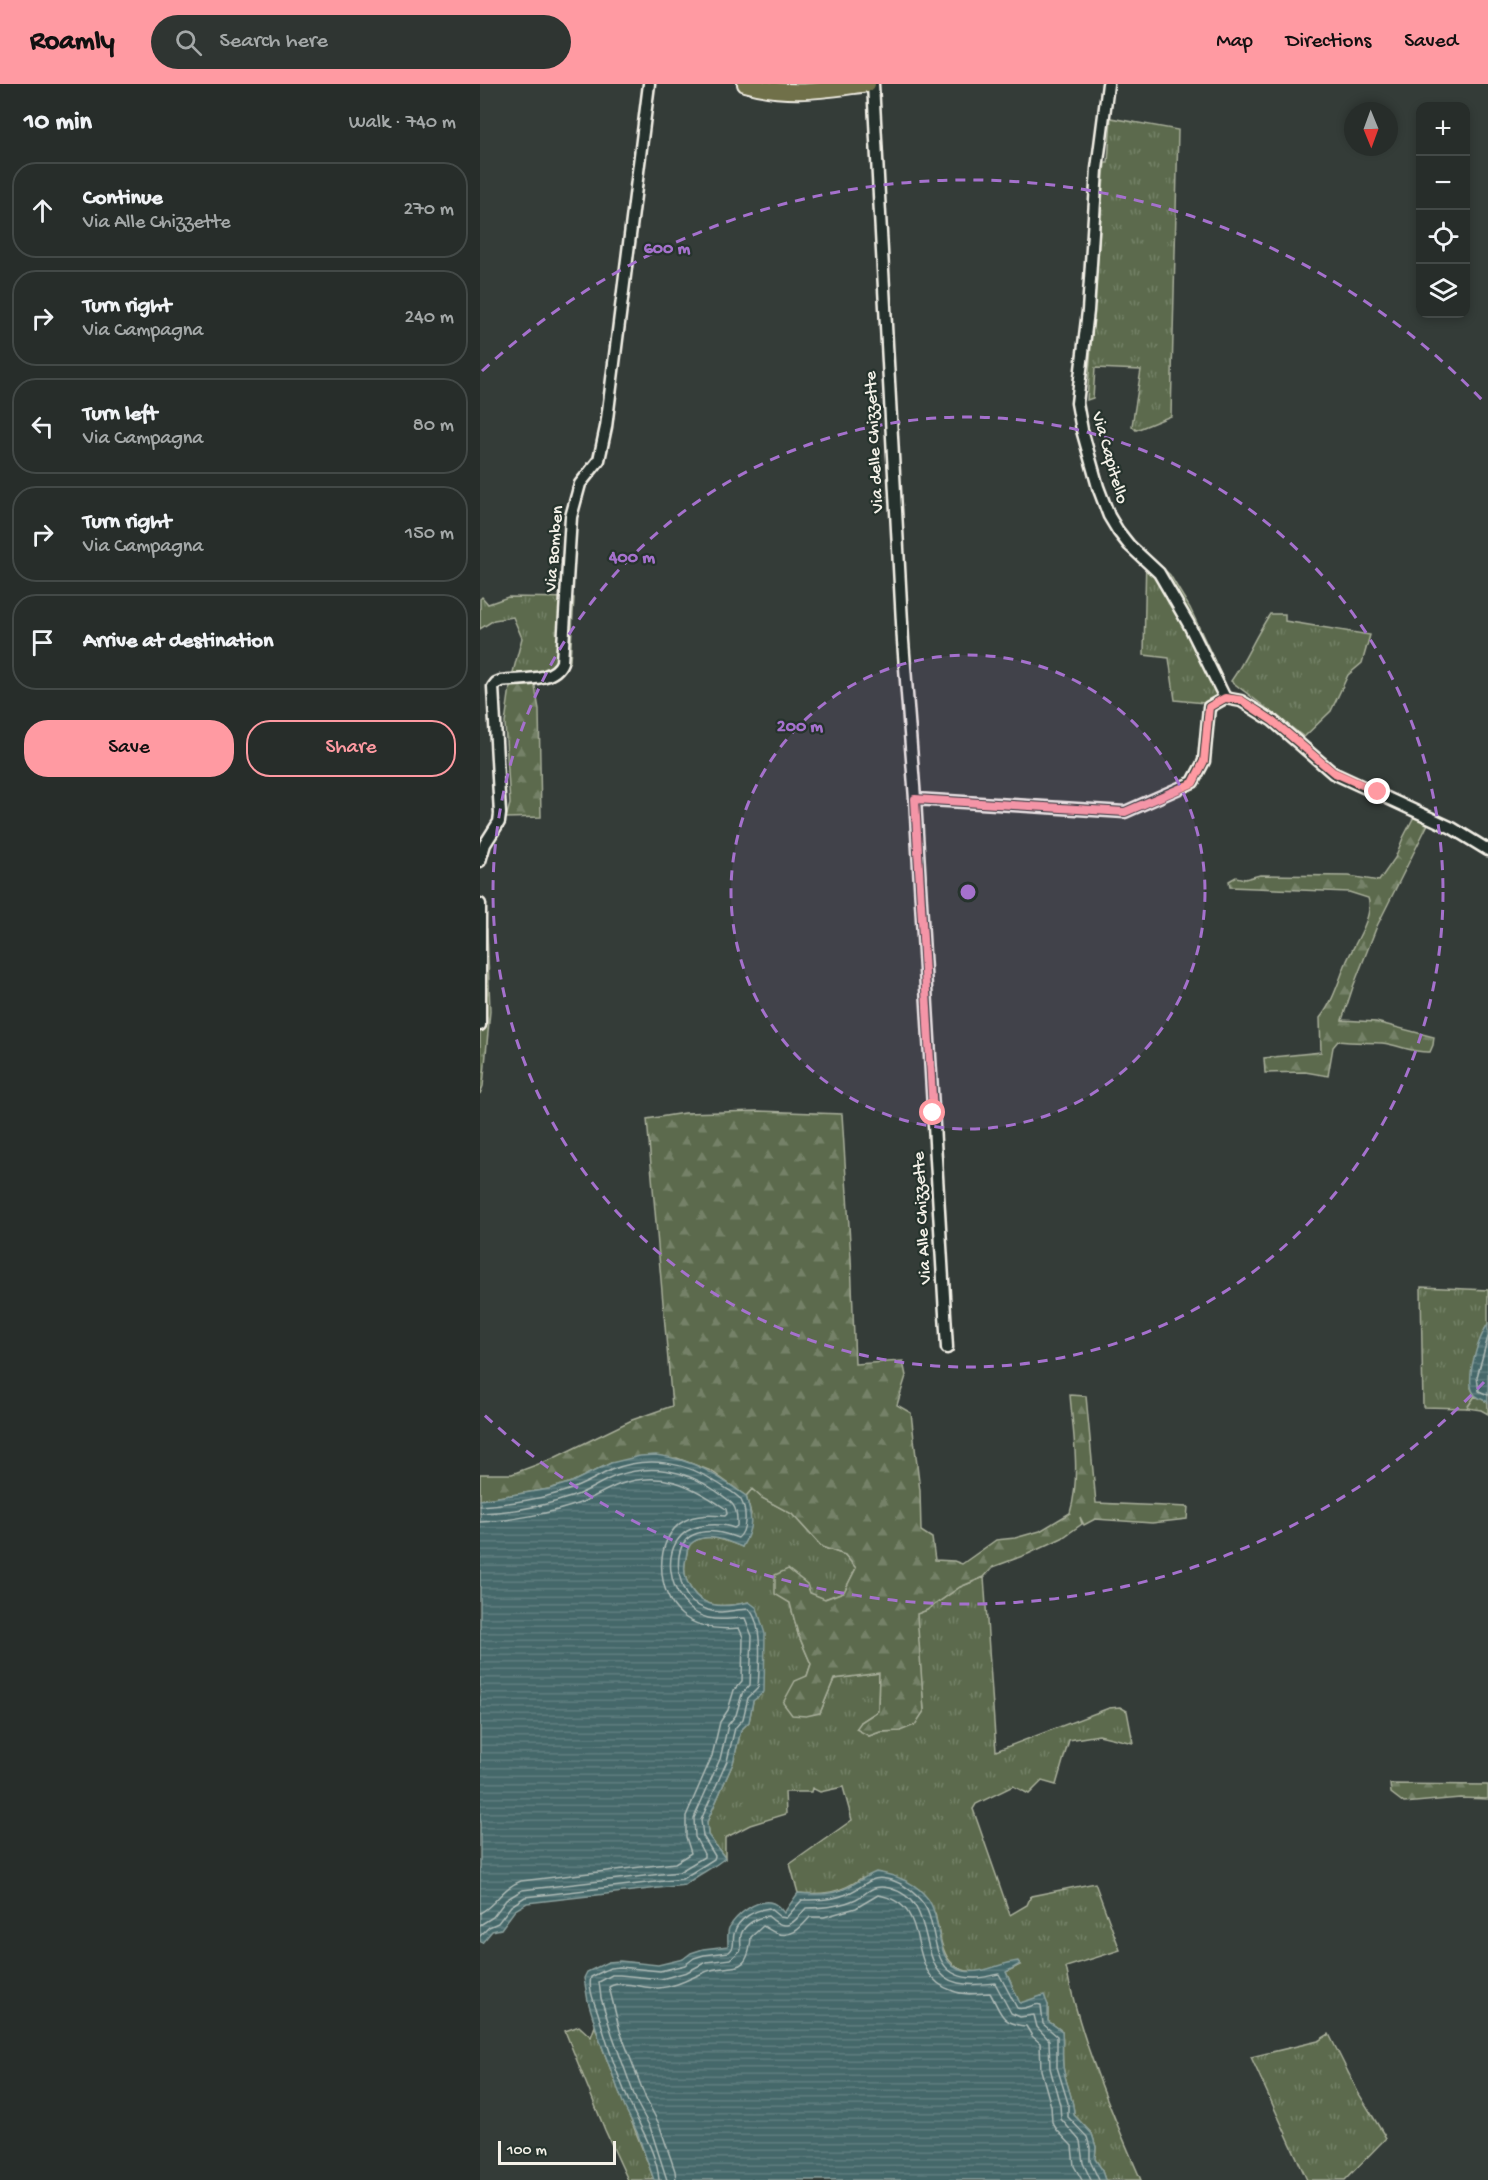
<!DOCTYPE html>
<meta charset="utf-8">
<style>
:root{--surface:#272d2a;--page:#2f3532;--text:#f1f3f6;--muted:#a4a8a8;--line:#434947;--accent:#ff9aa2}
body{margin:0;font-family:"Gochi Hand",sans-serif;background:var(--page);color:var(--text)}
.controls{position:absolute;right:18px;top:18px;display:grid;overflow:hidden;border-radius:12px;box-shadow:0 3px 9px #0003}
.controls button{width:54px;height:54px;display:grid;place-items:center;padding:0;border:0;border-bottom:2px solid var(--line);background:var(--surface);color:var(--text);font:30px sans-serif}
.compass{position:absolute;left:864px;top:18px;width:54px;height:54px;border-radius:50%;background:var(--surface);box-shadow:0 3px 9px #0003;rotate:179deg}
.scale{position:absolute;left:18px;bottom:15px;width:118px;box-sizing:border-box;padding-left:6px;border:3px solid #f4f1e8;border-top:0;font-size:16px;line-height:21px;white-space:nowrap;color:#f4f1e8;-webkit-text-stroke:4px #26332d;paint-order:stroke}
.stop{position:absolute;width:18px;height:18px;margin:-14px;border:4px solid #ff9aa2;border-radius:50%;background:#fff}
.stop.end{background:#ff9aa2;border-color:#fff;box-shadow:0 2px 6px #0008}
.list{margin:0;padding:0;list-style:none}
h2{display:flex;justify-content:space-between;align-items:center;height:78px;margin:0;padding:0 24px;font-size:26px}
h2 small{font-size:20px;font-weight:400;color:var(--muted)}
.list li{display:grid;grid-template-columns:39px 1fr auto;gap:18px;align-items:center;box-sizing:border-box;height:96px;margin:0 12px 12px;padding:0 12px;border:2px solid var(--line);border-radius:24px}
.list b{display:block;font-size:22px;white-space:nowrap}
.list p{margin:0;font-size:20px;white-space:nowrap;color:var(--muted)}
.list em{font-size:20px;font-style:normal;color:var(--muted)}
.actions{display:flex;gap:12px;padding:18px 24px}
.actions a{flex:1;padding:14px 0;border:2px solid var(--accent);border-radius:24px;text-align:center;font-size:21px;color:var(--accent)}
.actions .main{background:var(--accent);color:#111}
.icon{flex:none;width:33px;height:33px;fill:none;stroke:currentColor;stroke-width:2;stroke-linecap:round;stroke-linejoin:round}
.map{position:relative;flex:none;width:1008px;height:2096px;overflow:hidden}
header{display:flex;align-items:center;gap:36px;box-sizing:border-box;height:84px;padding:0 30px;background:var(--accent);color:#111}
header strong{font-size:28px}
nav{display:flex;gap:33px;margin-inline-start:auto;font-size:21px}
.search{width:420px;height:54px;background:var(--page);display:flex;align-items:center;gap:15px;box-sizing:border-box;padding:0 21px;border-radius:33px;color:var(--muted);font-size:22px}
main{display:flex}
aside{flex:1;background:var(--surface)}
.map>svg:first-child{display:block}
</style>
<header>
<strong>Roamly</strong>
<div class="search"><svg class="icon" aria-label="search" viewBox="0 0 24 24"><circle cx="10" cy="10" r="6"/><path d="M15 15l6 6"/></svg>Search here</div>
<nav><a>Map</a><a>Directions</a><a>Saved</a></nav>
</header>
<main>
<aside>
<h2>10 min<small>Walk · 740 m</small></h2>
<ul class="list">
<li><svg class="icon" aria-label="ahead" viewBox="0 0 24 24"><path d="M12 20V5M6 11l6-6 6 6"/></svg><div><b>Continue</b><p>Via Alle Chizzette</p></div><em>270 m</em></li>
<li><svg class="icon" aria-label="right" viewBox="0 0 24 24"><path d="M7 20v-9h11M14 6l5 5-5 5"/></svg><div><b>Turn right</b><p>Via Campagna</p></div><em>240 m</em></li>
<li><svg class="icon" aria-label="left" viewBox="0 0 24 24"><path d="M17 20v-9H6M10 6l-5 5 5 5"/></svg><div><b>Turn left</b><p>Via Campagna</p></div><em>80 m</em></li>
<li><svg class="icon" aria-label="right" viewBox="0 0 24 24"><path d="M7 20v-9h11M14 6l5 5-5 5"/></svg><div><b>Turn right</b><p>Via Campagna</p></div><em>150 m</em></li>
<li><svg class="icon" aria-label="arrive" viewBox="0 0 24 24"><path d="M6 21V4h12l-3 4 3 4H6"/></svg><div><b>Arrive at destination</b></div></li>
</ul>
<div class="actions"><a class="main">Save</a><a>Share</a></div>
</aside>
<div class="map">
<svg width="1008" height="2096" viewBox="0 0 1008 2096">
<defs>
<pattern id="grass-tufts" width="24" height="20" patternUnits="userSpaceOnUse" patternTransform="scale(1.5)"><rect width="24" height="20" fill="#5c6b4d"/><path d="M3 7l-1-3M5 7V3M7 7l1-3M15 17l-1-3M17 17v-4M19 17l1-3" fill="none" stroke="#748167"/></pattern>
<pattern id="forest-firs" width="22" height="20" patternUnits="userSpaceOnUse" patternTransform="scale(1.5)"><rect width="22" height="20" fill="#5c6b4d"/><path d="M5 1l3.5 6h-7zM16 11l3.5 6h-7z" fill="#748167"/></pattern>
<pattern id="water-rules" width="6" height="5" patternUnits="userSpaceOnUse" patternTransform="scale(1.5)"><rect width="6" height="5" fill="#44686a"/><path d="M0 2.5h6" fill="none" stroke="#607e7f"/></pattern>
</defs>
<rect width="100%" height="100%" fill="#343c38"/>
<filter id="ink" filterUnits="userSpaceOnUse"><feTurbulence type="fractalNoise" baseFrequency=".0167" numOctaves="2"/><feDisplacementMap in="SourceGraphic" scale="12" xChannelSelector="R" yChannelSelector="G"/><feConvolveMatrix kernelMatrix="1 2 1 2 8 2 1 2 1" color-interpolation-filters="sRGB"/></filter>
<g filter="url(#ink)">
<!-- grass -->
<path fill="url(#grass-tufts)" stroke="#a8ae9a" stroke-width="1.5" d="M631 34 698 46 691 332 656 346 652 342 661 286 615 284 613 314 607 316 625 79H628Z
M666 468 690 491 710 524 745 599 742 600 734 620 695 616 689 574 664 571Z
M2 513 8 520 28 513 94 514 90 577C81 595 50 594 31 596L42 554 33 533 14 536 0 545V515Z
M790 530H805V537L890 551 882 579 868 591 851 627 824 653 751 597C766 576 775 552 790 530Z
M941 1203 1008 1206V1240L1005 1245 991 1304 995 1312 987 1324 943 1323Z
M272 1405 282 1414 312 1430 342 1463 365 1471 376 1484 364 1508 344 1515 330 1509 310 1519 318 1550 331 1580 327 1592 340 1629 354 1595 399 1589 398 1627 381 1638 389 1652 400 1648 420 1647 444 1627 436 1530 447 1526 480 1503 504 1493 516 1667 629 1624 640 1623 647 1627 653 1659 619 1651 589 1656 576 1701 562 1697 549 1710 533 1702 496 1720 493 1725 530 1831 547 1821 551 1812 615 1799 640 1866 586 1883C600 1954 632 2030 661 2096H625L621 2084 615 2075 616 2063 612 2050 594 2031C594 2014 585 1999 583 1982 582 1971 583 1959 582 1947L568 1937V1921L540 1920 526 1888 540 1881C527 1878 521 1883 509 1886 464 1896 462 1863 455 1829L381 1794C362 1809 341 1811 318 1809L310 1780 372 1736 363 1703 340 1708 332 1704 331 1708H305L306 1730 270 1741 245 1754V1774L228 1751 227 1738 253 1679 261 1646 269 1638 273 1617 269 1518C248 1523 224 1526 211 1505 205 1496 203 1485 206 1474 207 1468 207 1462 213 1458 228 1448 247 1457 262 1463L271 1430 266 1412Z
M99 1942 111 1953 115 1942C132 1995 156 2044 174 2096H148L125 2046 85 1947Z
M849 1950 879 2010 906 2054 865 2096H827L771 1973 838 1957Z"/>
<!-- forest -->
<path fill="url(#forest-firs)" stroke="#a8ae9a" stroke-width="1.5" d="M31 596 54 597 59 625 61 733 26 734 30 720 25 639Z
M937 727 952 732 897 842 873 903 862 936 896 938 954 953 953 961 950 968C933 969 919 961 902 959 887 958 873 959 858 957L853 963 848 992 825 988 785 989 784 974 841 968 840 934C853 918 858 899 866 879 872 863 895 832 888 814L869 808 750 803 749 797 756 793 765 795 780 791 869 792 899 797 915 774 923 754Z
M0 845H7L10 927 3 1002 0 1010Z
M279 1027 362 1030 371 1174 375 1280 423 1277 426 1292 417 1321 431 1329 440 1407 441 1447 452 1454 455 1476 474 1477 482 1480 516 1456 535 1454 560 1447 590 1429C601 1392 593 1348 590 1311L606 1312 616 1419 708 1423 707 1435 672 1439 615 1435 604 1441 600 1433 602 1440 582 1454 548 1470 513 1483 504 1493 480 1503 447 1526 437 1530 444 1627 435 1641 420 1647 400 1648 389 1652 376 1645 381 1638 398 1627 399 1589 354 1595 340 1629 326 1632 312 1631 303 1619 315 1597 327 1592 331 1580 318 1550 310 1519 295 1510V1491L308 1485 327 1500 330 1509 345 1515 364 1508 376 1484 365 1471 342 1463 312 1430 282 1414 272 1405 266 1412 231 1387 197 1374 131 1379 92 1398 69 1405 0 1416V1390H32L72 1375 152 1336 192 1322 167 1035 204 1029Z
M995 1312 1008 1318V1330L1001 1326 987 1324Z
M910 1700 1008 1701V1715L980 1714 924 1719 911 1709Z"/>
<!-- water -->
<path fill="url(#water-rules)" stroke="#8a9f9c" stroke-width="1.5" d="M1008 1240V1318C1004 1316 998 1314 995 1311 983 1298 999 1253 1008 1240Z
M176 1371C215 1376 235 1390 266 1412 272 1433 274 1443 262 1463 248 1457 228 1448 213 1458 207 1462 207 1468 206 1474 203 1485 205 1496 211 1505 224 1526 248 1523 269 1518L277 1524 285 1550 284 1608 273 1617 269 1638 261 1646 253 1679 227 1738 228 1751 245 1774C232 1785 218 1790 205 1801L47 1819 35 1826 21 1845 12 1847 2 1859 0 1857V1416L69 1405 92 1398 131 1379 160 1372Z
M396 1788C415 1791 436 1798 448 1815 463 1835 453 1881 484 1887 504 1890 519 1879 538 1877L540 1880 526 1888 540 1919 564 1911 568 1921V1937L582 1947C583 1958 582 1971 583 1982 585 1999 594 2014 594 2031L612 2050 616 2063 615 2075 621 2084 625 2096H174L157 2048 145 2024 119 1954 108 1917 104 1894 107 1888 128 1878 140 1877 178 1881 203 1875 211 1869 223 1865 248 1862C248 1857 247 1849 249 1844 256 1831 278 1813 293 1819 298 1821 301 1825 304 1829L318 1809C335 1811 355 1811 370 1802 379 1797 386 1792 396 1788Z"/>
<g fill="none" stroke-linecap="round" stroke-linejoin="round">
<!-- shore -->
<path stroke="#aebab6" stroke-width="1.5" d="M1008 1253 997 1293 999 1307 1008 1311
M0 1422C28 1420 68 1414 94 1404 107 1399 119 1392 131 1386 168 1371 207 1378 239 1400 245 1404 257 1410 261 1416 267 1427 267 1447 258 1454 244 1449 228 1444 213 1451 191 1460 197 1503 211 1517 215 1521 223 1524 228 1526 242 1531 255 1525 269 1525 284 1541 279 1584 278 1604L268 1614 263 1635 255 1644 247 1677 221 1736 223 1752 235 1772 234 1775 202 1795 45 1813 31 1822 18 1839 9 1843 0 1852
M0 1429C31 1428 65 1422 94 1412 109 1407 122 1397 136 1392 171 1379 206 1386 236 1407 252 1418 258 1421 257 1442L254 1444C243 1440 233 1440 222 1442 173 1449 186 1524 228 1534 241 1537 253 1534 265 1534L272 1552 270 1601 262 1610 256 1631 248 1641 240 1675 214 1734 215 1753 224 1770V1773L199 1788 42 1806 26 1816 13 1833 0 1841
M0 1438C28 1437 74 1429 100 1419 113 1414 125 1406 138 1401 181 1385 211 1401 246 1425L247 1430 245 1432C232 1431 216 1430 204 1437 173 1454 176 1510 202 1531 218 1544 239 1546 259 1544L263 1553 262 1597 254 1606 248 1626 240 1638 232 1672 206 1732V1753L211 1769 195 1779 41 1797C21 1804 17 1820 0 1829
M179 2096C177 2070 161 2045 151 2022 137 1992 127 1960 118 1929 114 1918 108 1904 111 1893L130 1884 140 1883 180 1887 205 1881 214 1874 224 1871 249 1868C256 1862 252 1858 254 1850 257 1834 276 1826 289 1824L300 1833 306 1834 322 1816C338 1816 356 1816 371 1808 389 1800 390 1789 414 1797 428 1802 445 1817 449 1831 458 1860 454 1895 496 1894 504 1894 511 1891 519 1890L537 1924C546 1927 553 1918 561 1921L563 1940 577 1952V1983L588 2019V2033L607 2053 610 2063V2077L619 2096
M187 2096 170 2043 157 2019 132 1950 121 1914 119 1898 132 1891H140L181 1895 207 1888 226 1878 251 1875 261 1866C261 1861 260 1856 261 1851 264 1840 278 1833 288 1832 306 1849 313 1840 326 1824 342 1824 361 1822 376 1815 389 1808 393 1800 409 1804 462 1817 432 1889 478 1899 491 1902 502 1900 515 1899L531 1929 540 1933 554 1931 557 1943 569 1956 570 1984 580 2021 581 2035 600 2057 603 2079 611 2096
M196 2096 195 2087 179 2040 166 2015 140 1947 129 1903C143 1895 163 1905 179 1904 195 1903 209 1895 223 1889 248 1876 268 1897 271 1853L283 1842C287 1844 291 1847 296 1849 312 1855 321 1843 330 1833H344L376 1824 398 1811C458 1821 419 1889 473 1907 485 1912 498 1909 510 1909 521 1928 520 1940 546 1942L552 1952 560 1959 561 1986 571 2022 572 2038 577 2046 592 2062 594 2082 602 2096"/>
<!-- minor casing -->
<g stroke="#f4f1e8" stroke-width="15">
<path id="minor" d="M393 0 423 557 435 715 467 1264
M628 0 617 85 608 227 597 319 602 346 618 403 629 432 638 447 649 461 679 489 708 539 745 614
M435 715 645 728 713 698 724 677 729 623 745 614 761 617 793 637 853 689 972 744 1008 766
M0 777 5 760 19 738 20 730 13 603 16 599 21 597C39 594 74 599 82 578L91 433 100 400 119 376 126 343 169 0
M0 820V941"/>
</g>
<!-- major casing -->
<g stroke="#f4f1e8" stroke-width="18">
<path id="major" d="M265 0C311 13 342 6 388 0"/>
</g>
<!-- minor -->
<use href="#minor" stroke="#26332d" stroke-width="10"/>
<!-- major -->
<use href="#major" stroke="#70704a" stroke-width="14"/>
</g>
</g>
<g fill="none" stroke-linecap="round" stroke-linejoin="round" filter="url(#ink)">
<!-- route -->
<path stroke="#ff9aa2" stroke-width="8" d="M453 1029 435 715 645 728 713 699 724 677 729 623 745 614 761 616 793 637 853 688 898 708"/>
</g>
<!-- distance rings -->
<circle cx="488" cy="808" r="237" fill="#a571cd" fill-opacity=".12"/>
<g fill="none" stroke="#a571cd" stroke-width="3" stroke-dasharray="10 8">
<circle cx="488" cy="808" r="237"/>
<circle cx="488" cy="808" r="475"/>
<path d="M1004 1298A712 712 0 0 1 2 1329M2 287A712 712 0 0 1 1004 318"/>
</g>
<g text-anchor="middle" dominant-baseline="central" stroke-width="4.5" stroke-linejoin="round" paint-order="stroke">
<!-- street labels -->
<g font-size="18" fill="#f4f1e8" stroke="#26332d">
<text transform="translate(395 358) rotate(-93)">Via delle Chizzette</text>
<text transform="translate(629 374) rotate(74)">Via Capitello</text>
<text transform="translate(75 465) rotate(-85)">Via Bomben</text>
<text transform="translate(443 1134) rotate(-93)">Via Alle Chizzette</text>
</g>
</g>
<circle cx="488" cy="808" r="9" fill="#a571cd" stroke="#26332d" stroke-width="3"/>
<g font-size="18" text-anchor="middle" font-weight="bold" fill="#a571cd" stroke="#26332d" stroke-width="4.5" stroke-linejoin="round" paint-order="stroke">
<text x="187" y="169">600 m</text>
<text x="152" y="478">400 m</text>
<text x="320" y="647">200 m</text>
</g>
</svg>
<div class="controls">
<button>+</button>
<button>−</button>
<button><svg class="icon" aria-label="locate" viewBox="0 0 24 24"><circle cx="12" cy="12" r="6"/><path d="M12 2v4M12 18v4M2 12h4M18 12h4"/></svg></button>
<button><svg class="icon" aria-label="layers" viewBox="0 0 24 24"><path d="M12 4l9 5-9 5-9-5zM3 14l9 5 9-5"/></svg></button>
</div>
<svg class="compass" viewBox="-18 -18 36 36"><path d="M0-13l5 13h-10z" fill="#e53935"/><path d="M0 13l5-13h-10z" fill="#a4a8a8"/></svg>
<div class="scale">100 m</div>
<div class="stop" style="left:453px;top:1029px"></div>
<div class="stop end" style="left:898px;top:708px"></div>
</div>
</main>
